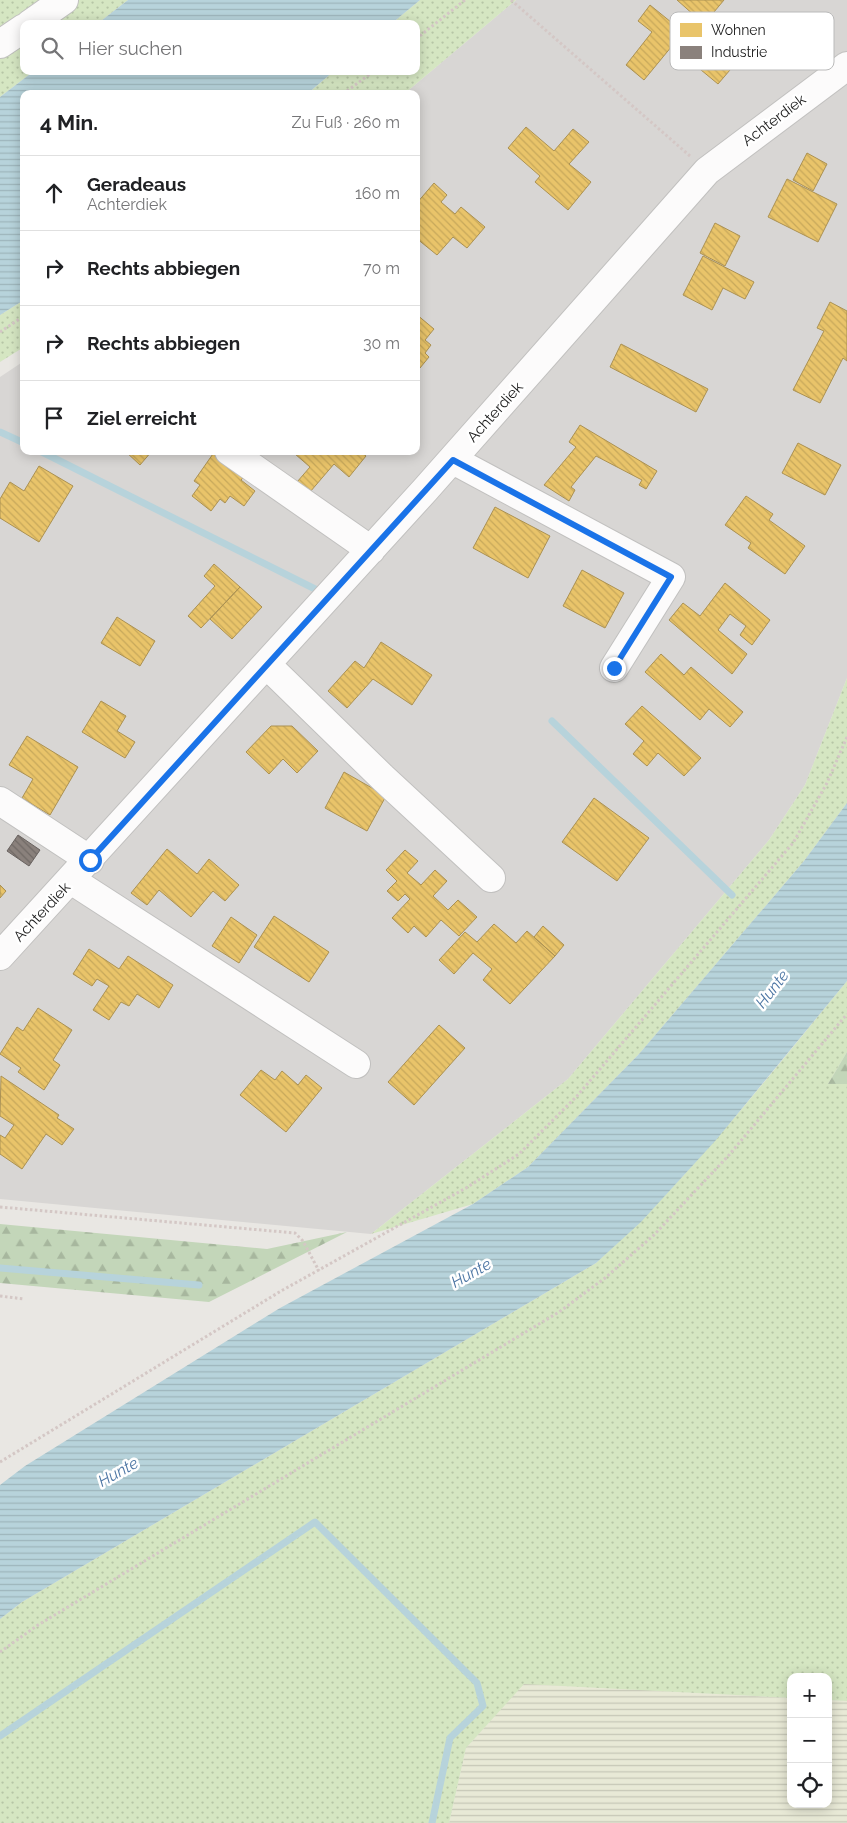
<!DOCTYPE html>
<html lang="de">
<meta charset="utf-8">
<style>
:root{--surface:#fff;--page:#f2f2f2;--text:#202124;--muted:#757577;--line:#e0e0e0}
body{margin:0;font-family:Raleway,sans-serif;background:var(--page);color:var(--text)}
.controls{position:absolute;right:15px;bottom:15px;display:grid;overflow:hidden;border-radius:10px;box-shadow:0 2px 12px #0003}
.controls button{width:45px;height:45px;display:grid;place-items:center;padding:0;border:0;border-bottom:1px solid var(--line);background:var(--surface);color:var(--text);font:25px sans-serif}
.stop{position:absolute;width:15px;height:15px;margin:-11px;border:4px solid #1a73e8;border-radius:50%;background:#fff}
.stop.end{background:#1a73e8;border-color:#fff;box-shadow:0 1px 5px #0008}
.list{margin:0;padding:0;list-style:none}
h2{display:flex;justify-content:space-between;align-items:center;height:65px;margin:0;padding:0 20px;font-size:21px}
h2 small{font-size:16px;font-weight:400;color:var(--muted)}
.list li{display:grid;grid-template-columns:32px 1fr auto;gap:15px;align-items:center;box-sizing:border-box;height:75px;padding:0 20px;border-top:1px solid var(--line)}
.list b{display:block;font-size:19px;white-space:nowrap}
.list p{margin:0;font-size:16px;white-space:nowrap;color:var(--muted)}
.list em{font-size:16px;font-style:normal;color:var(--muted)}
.icon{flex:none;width:28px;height:28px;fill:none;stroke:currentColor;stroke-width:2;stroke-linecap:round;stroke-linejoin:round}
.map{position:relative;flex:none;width:847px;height:1823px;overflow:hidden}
.search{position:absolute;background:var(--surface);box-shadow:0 2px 12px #0003;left:20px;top:20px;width:400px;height:55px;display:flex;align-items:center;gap:12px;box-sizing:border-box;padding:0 18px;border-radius:10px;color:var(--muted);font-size:19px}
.panel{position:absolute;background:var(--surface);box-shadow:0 2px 12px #0003;left:20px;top:90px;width:400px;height:365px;border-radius:10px}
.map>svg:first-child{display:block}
</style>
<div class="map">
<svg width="847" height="1823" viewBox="0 0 847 1823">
<defs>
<pattern id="farmland-rules" width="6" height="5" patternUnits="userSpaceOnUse" patternTransform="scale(1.25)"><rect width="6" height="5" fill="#e8e9d6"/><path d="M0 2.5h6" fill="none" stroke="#c6c7b7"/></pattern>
<pattern id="grass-dots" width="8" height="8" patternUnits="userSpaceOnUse" patternTransform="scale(1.25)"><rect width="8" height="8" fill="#d5e6c2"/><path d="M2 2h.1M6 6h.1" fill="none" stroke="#b6c5a6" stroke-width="1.8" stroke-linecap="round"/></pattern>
<pattern id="forest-firs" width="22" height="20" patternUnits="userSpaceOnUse" patternTransform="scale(1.25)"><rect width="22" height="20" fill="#c3d6b9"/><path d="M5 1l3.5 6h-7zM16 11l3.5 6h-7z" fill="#a7b79e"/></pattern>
<pattern id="water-rules" width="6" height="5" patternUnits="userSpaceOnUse" patternTransform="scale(1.25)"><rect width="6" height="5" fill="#b7d3db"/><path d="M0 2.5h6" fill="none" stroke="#9db5bb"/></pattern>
<pattern id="homes-back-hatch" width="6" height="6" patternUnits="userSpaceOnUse" patternTransform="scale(1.25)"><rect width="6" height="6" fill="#e9c46a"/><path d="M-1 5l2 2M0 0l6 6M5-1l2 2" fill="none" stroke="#c7a85b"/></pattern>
<pattern id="industry-back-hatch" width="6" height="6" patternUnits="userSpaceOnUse" patternTransform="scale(1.25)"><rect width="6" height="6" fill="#8a817c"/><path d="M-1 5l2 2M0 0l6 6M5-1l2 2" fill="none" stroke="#706965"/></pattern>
</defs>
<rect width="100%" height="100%" fill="#e9e7e3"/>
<!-- residential -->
<path fill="#d8d6d4" d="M516 0H847V678L805 785 769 840 568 1079 371 1234 0 1199V377L24 361V451H416V94H404Z"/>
<!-- farmland -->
<path fill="url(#farmland-rules)" d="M524 1683 791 1698V1804H828V1700L847 1701V1823H449L466 1748Z"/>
<!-- grass -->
<path fill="url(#grass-dots)" d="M0 0H128L97 24H24V71H34L0 97Z
M420 0H516L404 94H307L334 71H416V24H391Z
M24 300V347L0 362V315Z
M847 678V803L804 861 639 1054 528 1167 473 1204 371 1234 568 1079 769 840 805 785Z
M847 981V1052L828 1084H847V1701L828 1700V1677H791V1698L524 1684 466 1748 449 1823H0V1619L22 1602 596 1263C690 1178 767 1078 847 981Z"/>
<!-- forest -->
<path fill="url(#forest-firs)" d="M847 1052V1084H828Z
M0 1224 267 1249 347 1232 209 1302 0 1283Z"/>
<!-- water -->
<path fill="url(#water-rules)" d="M128 0H420L391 24H97Z
M34 71H334L307 94H24V300L0 315V97Z
M847 803V981L716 1140 641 1222 596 1263 22 1602 0 1619V1485L25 1466 280 1308 473 1204 528 1167 639 1054 804 861Z"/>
<!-- homes -->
<path fill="url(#homes-back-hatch)" stroke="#ab9152" d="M677 0H724L704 24Z
M650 5 730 70 718 84 672 46 644 80 626 65 652 32 638 21Z
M526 127 554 151 573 129 589 142 569 164 591 182 568 210 535 182 540 176 508 148Z
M807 153 827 164 813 191 793 180Z
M787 179 837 204 818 242 768 217Z
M434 183 447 195 441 202 455 214 461 207 485 227 467 248 453 237 437 255 416 238V204Z
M715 223 740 236 725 266 700 253Z
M703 256 754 282 745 299 723 288 712 310 683 295Z
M830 302 847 311V361L843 358 820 403 793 390 824 331 817 328Z
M416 314 434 329 425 340 431 345 425 353 429 357 420 368 416 365Z
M621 344 708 389 696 412 610 367Z
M580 425 657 471 646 489 639 485 642 480 596 456 571 487 575 490 569 501 544 485 576 447 569 442Z
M798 443 841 465 825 495 782 473Z
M125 451H152L140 465Z
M215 451H219L248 472 241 480 255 491 244 506 230 496 225 503 220 499 211 511 192 496 200 485 194 481Z
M297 451H360L366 456 349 477 334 464 310 492 297 482 310 467 295 454Z
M39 466 73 486 39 542 0 518V499L10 482 24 491Z
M746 496 773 514 769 520 805 546 785 574 748 548 751 543 725 525Z
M495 507 550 536 528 578 473 548Z
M214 564 240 587 201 628 188 616 215 586 204 576Z
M582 570 624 593 605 628 563 606Z
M725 583 770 620 752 645 740 635 746 626 730 614 718 630 747 654 732 674 669 620 683 603 700 616Z
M240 587 262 607 232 639 210 619Z
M117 617 155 641 140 666 101 643Z
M381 642 432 675 412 705 373 679 347 708 328 691 355 661 364 668Z
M661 654 684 675 691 667 743 712 730 727 709 709 700 720 645 672Z
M101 701 126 716 117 731 135 742 125 758 82 732Z
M642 706 701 758 684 776 658 753 647 766 633 754 644 741 625 724Z
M271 726H292L318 751 297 773 283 759 269 774 246 752Z
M27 736 78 767 50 815 22 798 33 779 9 765Z
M344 772 386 796 367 831 325 808Z
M594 798 649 838 617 881 562 842Z
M167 849 197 874 209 859 239 885 225 901 213 891 191 917 159 890 147 905 131 893Z
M405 850 418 861 407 873 421 885 435 870 447 881 433 896 448 910 458 900 477 917 459 936 441 920 426 937 414 926 408 933 392 918 410 899 405 894 398 901 387 891 397 881 386 870Z
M0 885 6 891 0 898Z
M274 916 329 952 309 982 254 947Z
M231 917 257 935 239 963 212 946Z
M494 924 516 943 527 931 555 956 510 1004 483 980 492 969 473 953 454 974 439 960 465 932 477 942Z
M543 926 564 945 555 956 534 937Z
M89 949 119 969 128 956 173 985 159 1008 137 994 129 1006 121 1002 109 1020 93 1010 109 986 97 979 92 986 73 974Z
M38 1008 72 1030 53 1060 60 1065 44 1090 18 1072 21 1068 0 1054 17 1027 23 1031Z
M439 1025 465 1048 414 1105 388 1082Z
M261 1070 275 1080 282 1071 298 1085 306 1075 322 1088 286 1132 240 1095Z
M1 1076 59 1115 57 1118 74 1129 62 1145 46 1134 22 1169 0 1154V1135L5 1138 14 1125 0 1116Z"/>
<!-- industry -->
<path fill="url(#industry-back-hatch)" stroke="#68625f" d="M18 835 40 850 29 866 7 851Z"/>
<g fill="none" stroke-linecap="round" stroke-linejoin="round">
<!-- stream -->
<path stroke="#b7d3db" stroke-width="7" d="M0 432 24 443
M40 451 323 593
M552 721 732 895
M0 1268 199 1285
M0 1736 315 1522 477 1683 483 1706 450 1738 432 1823"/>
<!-- minor casing -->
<g stroke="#c1c0bf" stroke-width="30">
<path id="minor" d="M30 24 64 0
M0 44 24 28
M229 451 371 550
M453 460 671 577 614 668
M267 665 382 777 491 878
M0 801 90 860
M71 880 356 1064
M0 956 425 490 707 171 847 66"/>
</g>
<!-- path -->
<path stroke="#d4c7c5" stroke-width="3" stroke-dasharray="2.5 2.5" stroke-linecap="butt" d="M511 0 690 156
M416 39 465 0
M343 94 374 71
M0 332 24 316
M0 1207 295 1233 303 1241 319 1271
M0 1296 24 1299
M0 1462 281 1291 466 1188 519 1154 577 1096 793 843 827 783 847 737
M0 1652 38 1625 559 1312 605 1278 654 1235 729 1155 847 1014"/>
<!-- minor -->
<use href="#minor" stroke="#fcfbfb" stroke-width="28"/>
</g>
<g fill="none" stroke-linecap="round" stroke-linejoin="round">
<!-- route -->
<path stroke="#1a73e8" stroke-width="6" d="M90 860 453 460 671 577 614 668"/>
</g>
<g text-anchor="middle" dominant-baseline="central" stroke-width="5" stroke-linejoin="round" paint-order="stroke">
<!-- street labels -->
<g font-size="15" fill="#1a1a1a" stroke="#fff">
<text transform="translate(774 120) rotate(-37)">Achterdiek</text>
<text transform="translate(495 412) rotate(-48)">Achterdiek</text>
<text transform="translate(42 912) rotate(-47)">Achterdiek</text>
</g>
<!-- water labels -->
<g font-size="16" font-style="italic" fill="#4d76a4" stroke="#fff">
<text transform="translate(772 989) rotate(-52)">Hunte</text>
<text transform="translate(471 1273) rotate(-29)">Hunte</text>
<text transform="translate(118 1472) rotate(-29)">Hunte</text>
</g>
</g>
<!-- legend -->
<rect x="670" y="12" width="164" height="58" rx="8" fill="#fff" stroke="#bababa" stroke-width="1"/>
<rect x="680" y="23" width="22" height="14" fill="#e9c46a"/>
<rect x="680" y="46" width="22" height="13" fill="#8a817c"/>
<g font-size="14" fill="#1a1a1a">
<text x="711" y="35">Wohnen</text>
<text x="711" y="57">Industrie</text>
</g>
</svg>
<div class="controls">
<button>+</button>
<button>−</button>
<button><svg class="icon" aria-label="locate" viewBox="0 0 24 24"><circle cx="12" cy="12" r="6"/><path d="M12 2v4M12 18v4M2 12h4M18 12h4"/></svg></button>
</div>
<div class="stop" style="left:90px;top:860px"></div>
<div class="stop end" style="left:614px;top:668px"></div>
<div class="search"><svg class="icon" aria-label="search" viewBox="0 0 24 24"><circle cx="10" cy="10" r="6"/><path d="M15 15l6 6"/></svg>Hier suchen</div>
<section class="panel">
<h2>4 Min.<small>Zu Fuß · 260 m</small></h2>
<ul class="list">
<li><svg class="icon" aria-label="ahead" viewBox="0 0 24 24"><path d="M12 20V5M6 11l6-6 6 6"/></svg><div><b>Geradeaus</b><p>Achterdiek</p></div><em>160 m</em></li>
<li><svg class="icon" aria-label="right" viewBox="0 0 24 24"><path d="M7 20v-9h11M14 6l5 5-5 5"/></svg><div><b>Rechts abbiegen</b></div><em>70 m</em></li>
<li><svg class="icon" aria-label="right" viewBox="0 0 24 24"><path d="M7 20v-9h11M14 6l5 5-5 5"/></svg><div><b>Rechts abbiegen</b></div><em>30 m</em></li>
<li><svg class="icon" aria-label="arrive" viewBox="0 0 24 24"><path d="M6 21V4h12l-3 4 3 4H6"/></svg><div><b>Ziel erreicht</b></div></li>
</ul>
</section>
</div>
